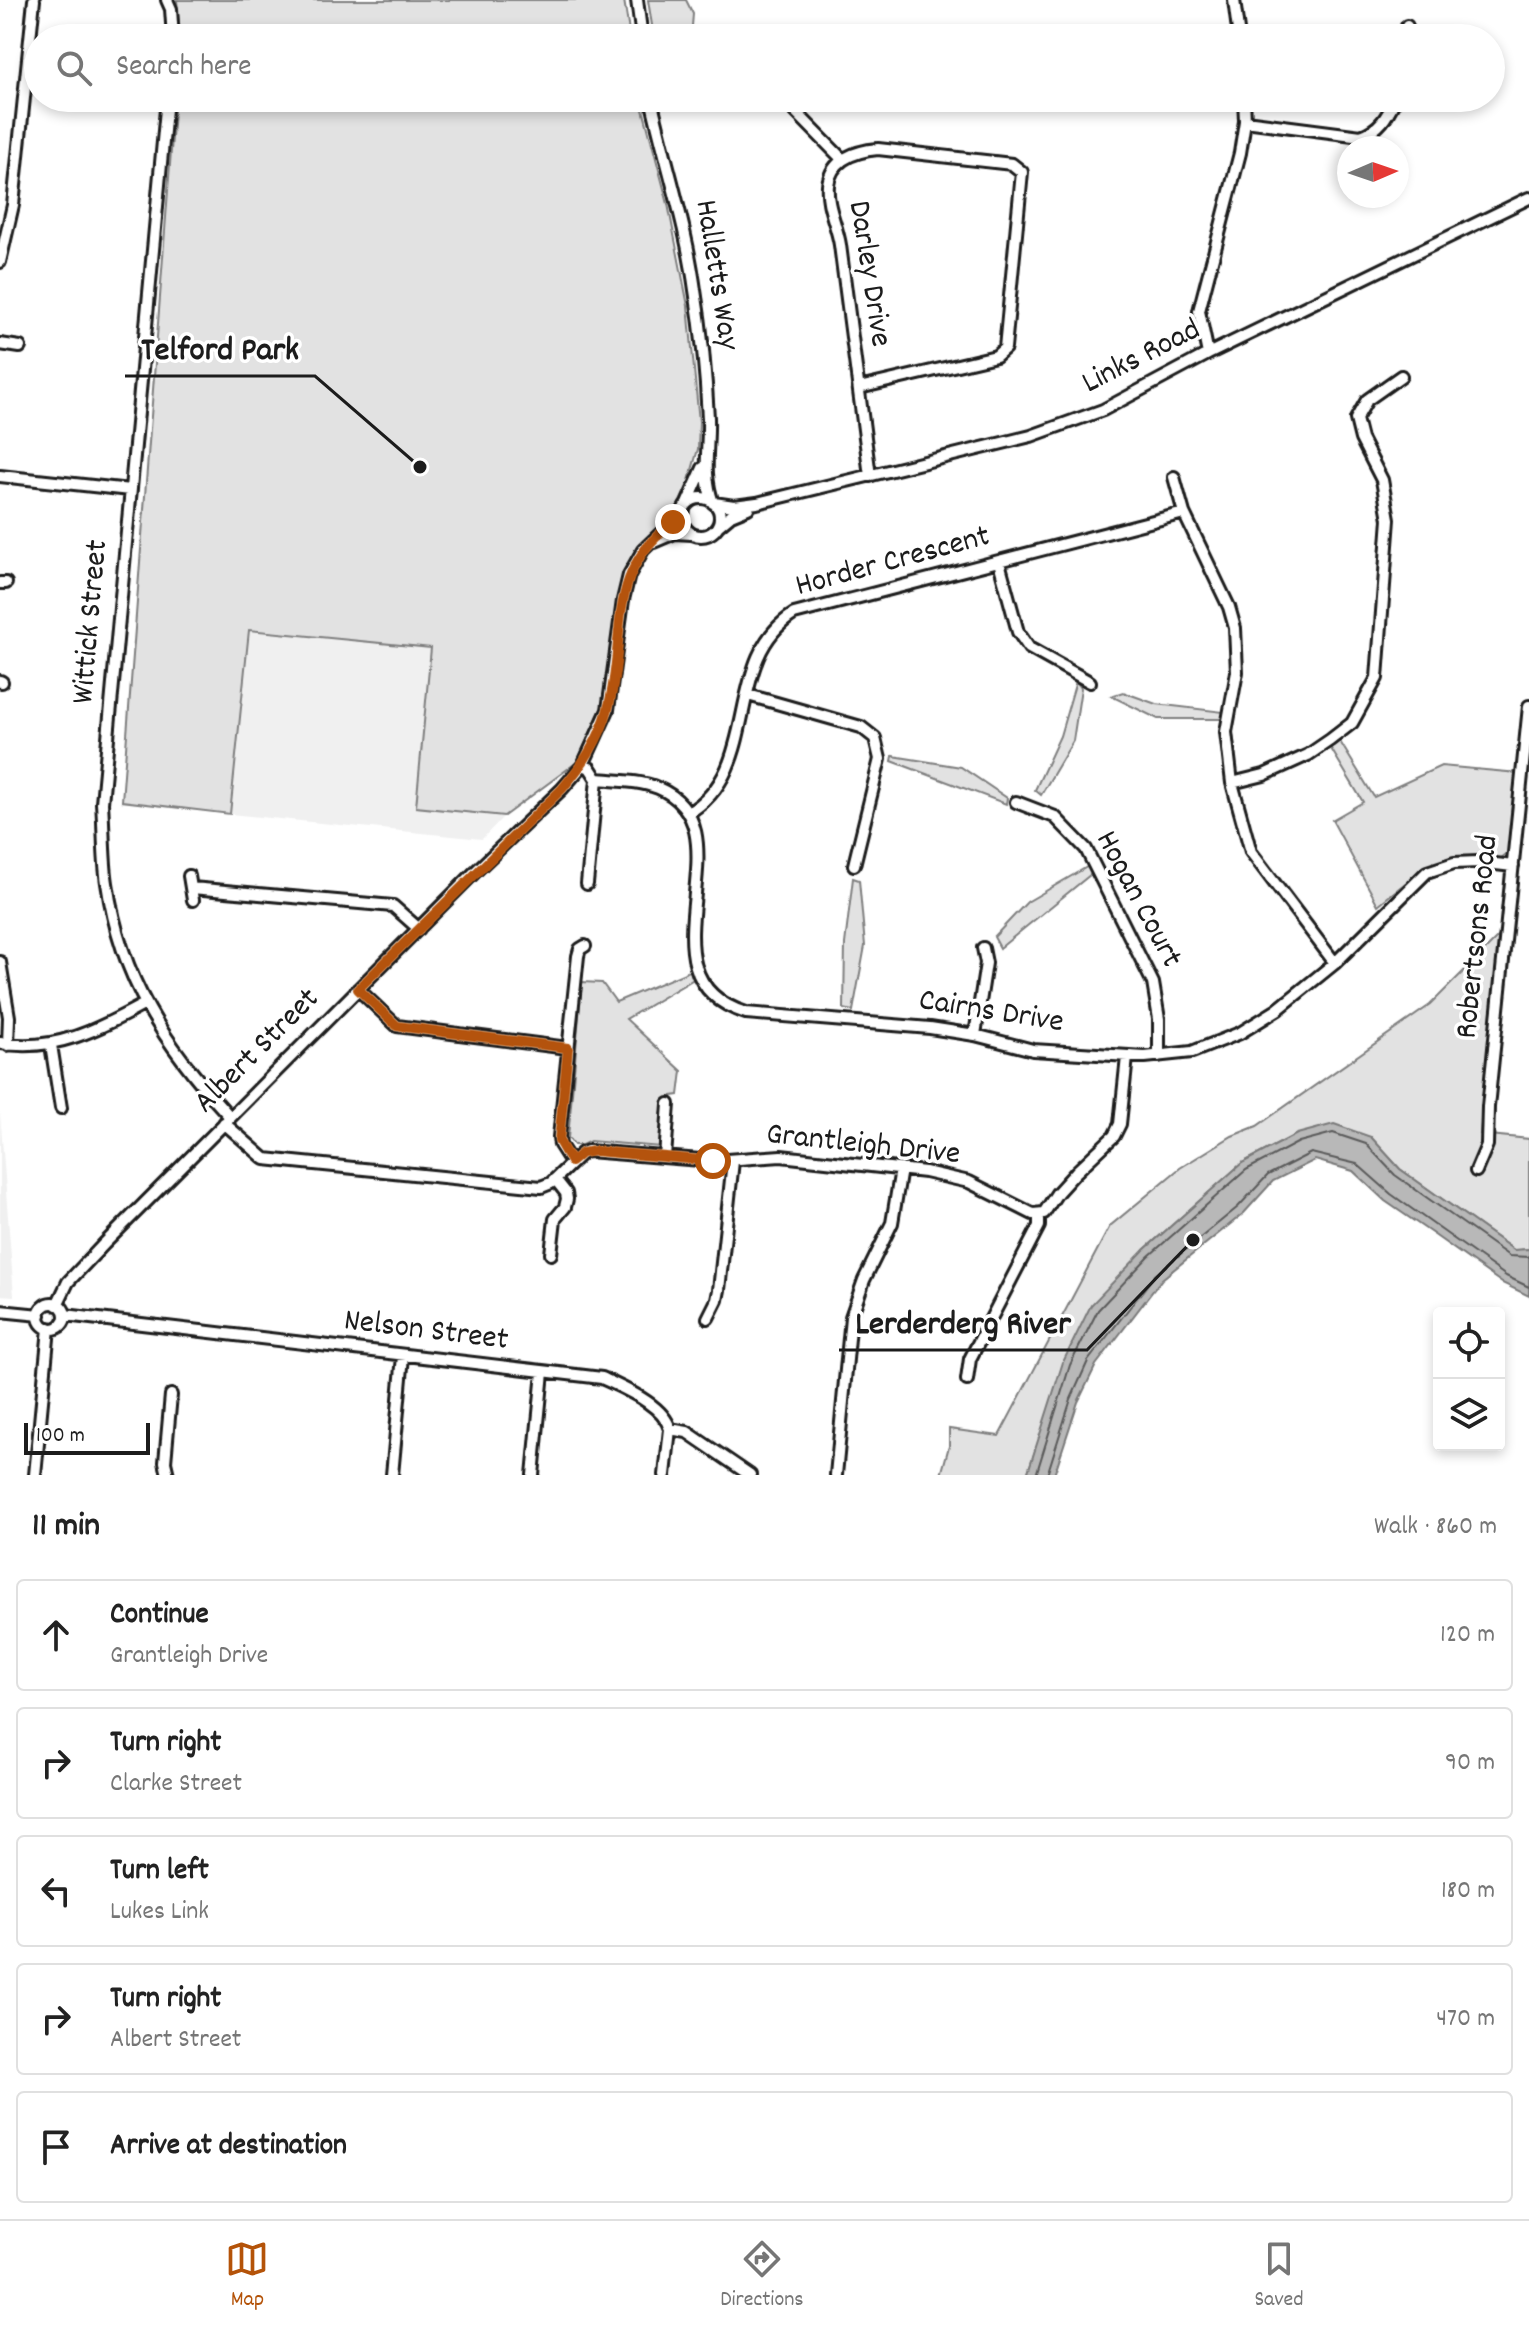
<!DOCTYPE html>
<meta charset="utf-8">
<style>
:root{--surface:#fff;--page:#f2f2f2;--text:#222;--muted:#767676;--line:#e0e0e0;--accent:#b45309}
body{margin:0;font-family:Dekko,sans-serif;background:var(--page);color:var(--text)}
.controls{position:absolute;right:24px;bottom:24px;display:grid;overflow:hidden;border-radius:8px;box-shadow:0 4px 12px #0003}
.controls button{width:72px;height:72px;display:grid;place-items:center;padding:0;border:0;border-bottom:2px solid var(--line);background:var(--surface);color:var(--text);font:40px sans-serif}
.compass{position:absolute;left:1337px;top:136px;width:72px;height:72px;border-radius:50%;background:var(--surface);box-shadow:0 4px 12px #0003;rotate:88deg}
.scale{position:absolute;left:24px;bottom:20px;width:126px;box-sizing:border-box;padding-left:8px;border:4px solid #1c1c1c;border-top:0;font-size:22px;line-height:28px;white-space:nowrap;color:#1c1c1c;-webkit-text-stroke:6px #fff;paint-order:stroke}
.stop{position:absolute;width:24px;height:24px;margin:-18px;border:6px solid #b45309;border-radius:50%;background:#fff}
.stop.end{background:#b45309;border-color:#fff;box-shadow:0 2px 8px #0008}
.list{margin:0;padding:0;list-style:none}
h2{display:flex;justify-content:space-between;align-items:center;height:104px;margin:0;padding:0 32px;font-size:34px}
h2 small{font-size:26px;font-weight:400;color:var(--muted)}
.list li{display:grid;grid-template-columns:52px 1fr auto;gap:24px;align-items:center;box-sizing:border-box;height:112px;margin:0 16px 16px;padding:0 16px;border:2px solid var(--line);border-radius:8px}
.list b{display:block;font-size:30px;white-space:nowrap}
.list p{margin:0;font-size:26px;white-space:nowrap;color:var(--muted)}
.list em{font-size:26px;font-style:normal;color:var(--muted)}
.icon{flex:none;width:44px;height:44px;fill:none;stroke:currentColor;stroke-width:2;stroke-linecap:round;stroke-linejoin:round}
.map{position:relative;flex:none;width:1529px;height:1475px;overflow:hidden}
.search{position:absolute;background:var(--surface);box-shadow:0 4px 12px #0003;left:24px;right:24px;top:24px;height:88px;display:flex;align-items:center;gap:20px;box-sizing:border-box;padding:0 28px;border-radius:44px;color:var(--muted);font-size:30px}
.sheet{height:744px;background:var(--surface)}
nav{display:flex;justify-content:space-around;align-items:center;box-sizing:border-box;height:112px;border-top:2px solid var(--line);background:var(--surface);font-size:22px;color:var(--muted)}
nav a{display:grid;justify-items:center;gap:4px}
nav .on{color:var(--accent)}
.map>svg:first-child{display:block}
</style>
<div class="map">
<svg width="1529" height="1475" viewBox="0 0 1529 1475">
<rect width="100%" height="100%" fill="#fff"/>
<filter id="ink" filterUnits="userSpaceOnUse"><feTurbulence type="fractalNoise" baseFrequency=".0125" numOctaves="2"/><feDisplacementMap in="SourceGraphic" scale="16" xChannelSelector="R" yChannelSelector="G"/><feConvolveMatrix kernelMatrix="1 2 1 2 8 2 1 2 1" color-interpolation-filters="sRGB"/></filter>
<g filter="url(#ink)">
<!-- built -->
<path fill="#f0f0f0" d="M248 630 432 647 416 807 504 816 482 839 230 814Z
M0 1112 14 1296 0 1295Z"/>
<!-- green -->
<path fill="#e2e2e2" stroke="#7f7f7f" stroke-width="2" d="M177 0H624L630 38H180Z
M648 0H686L693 14 691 38H654Z
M175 98H640L668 204 688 306 699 422 698 449 688 484 679 504 671 518 637 547 617 597 606 698 577 762 504 816 416 807 431 648 249 630 230 814 122 801Z
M1076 681 1081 688 1073 741 1041 795 1035 790 1060 736Z
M1123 692 1156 704 1224 712 1223 719H1158L1111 696Z
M1339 740 1374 797 1441 766 1518 773 1510 851 1500 859C1439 849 1422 870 1378 905L1332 820 1363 802 1330 747Z
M893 756 961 767 1007 798 1006 804 892 761Z
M1092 864 1096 870 1000 948 994 937 1027 902Z
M853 878 859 880 865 946 853 1011 844 1009 845 944Z
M1499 936 1480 1134 1529 1139V1249L1514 1250 1400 1169 1371 1137 1297 1134 1242 1163 1144 1250 1036 1448 1027 1475H941L949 1446V1429L999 1436 1110 1226 1180 1168 1232 1136 1257 1126 1430 1005Z
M694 969 697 977 626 1019 682 1071 679 1095 672 1096 668 1138 661 1147 590 1141 582 1145H574L568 1138 582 982 602 983 616 1002Z"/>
<!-- water -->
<path fill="#b8b8b8" stroke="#7a7a7a" stroke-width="2" d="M1334 1124 1371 1137 1400 1169 1514 1250 1529 1249V1296L1502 1283 1433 1234 1385 1201 1353 1171 1315 1160 1273 1181 1244 1213 1162 1279 1096 1365 1078 1402 1054 1475H1027L1063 1362 1091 1305 1144 1250 1242 1163 1297 1134Z"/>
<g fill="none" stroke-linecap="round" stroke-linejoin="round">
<!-- shore -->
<path stroke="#5a5a5a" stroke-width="2" d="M1036 1475 1070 1365 1098 1310 1149 1256 1246 1170 1299 1142 1333 1133 1366 1144 1395 1175 1509 1256 1529 1257
M1047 1475 1071 1399 1088 1361 1155 1275 1238 1207 1268 1175 1311 1153 1357 1164 1391 1194 1506 1276 1529 1287"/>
<!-- minor casing -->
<g stroke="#1c1c1c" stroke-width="16">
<path id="minor" d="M167 0 171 9 173 38
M637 0 642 38
M1234 0 1239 38
M1407 26 1408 38
M167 98 102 803C104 829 103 857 107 883 121 981 165 1045 230 1117
M651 98C665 162 686 224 695 290 702 332 706 376 708 418 709 450 702 472 713 503
M795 111 843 160
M1245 121 1361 136C1381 129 1387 116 1396 98
M0 262 13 205 34 0
M0 344 20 347
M1208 354 1199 311 1240 153 1245 121 1244 98
M859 388 996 356 1005 348 1022 172 1012 164 878 149C856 151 831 159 828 185 826 205 837 225 840 245 850 322 860 399 870 476
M0 476 130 490
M1174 477 1184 513 1229 607 1235 628 1237 672 1226 732 1232 783 1251 852 1335 963
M682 517a19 19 0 1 1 38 0a19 19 0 1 1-38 0Z
M714 503 734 506 757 503 1031 436 1103 410 1208 354 1529 198
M687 504 703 468
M719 525 731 515 748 508
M654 542 675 533 692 534
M999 562 1018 632 1029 648 1090 682
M0 583H6
M0 681 2 682
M748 695 861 727 875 738 880 759 854 865
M583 765 590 768 597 779C616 781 639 780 658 788 754 828 629 977 746 1013L930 1028 975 1035 1033 1050 1145 1057 1192 1052 1240 1033 1277 1010 1335 963 1427 872 1454 863 1478 862 1513 866
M1232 783 1264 775 1308 755 1330 740 1352 723 1377 678 1389 519 1382 480 1361 439 1356 419 1367 400 1401 376
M1016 802 1055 817 1086 849 1153 983 1159 1019V1056
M688 813C764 769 722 659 794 614L1184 513
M189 876 193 900
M587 884 597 779
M192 888 393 906 419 929
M0 962 9 1017 8 1045
M358 989 397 1026 568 1048
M975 1035 986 963 983 948
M0 1043C54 1053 99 1029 145 1004
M51 1045 61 1108
M224 1123 265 1159 541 1187 551 1183 582 1153 588 1151 713 1161 781 1156 925 1172 969 1182 1033 1214 1044 1213 1057 1193 1076 1172 1114 1136 1120 1124 1127 1057
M665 1157 669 1104
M571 1162 560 1145 559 1137 578 956 580 949 585 946
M1476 1171 1487 1145 1488 1107 1529 706
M551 1254 555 1219 565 1207 567 1199 566 1193 555 1179
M39 1316a13 13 0 1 1 26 0a13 13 0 1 1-26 0Z
M57 1305 68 1282 104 1244 476 871 562 789 583 765 608 710 623 600 629 575 643 550 684 511
M0 1311 40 1315
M65 1315 602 1378C624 1389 663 1404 670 1429L687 1432 750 1475
M708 1318 717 1300 719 1290 733 1161
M967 1380 970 1359 1039 1226V1214
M35 1475 49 1328
M168 1475 165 1462 171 1395
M392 1475 403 1356
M533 1475 543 1372
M665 1475 670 1429
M836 1475 851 1317 864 1280 892 1223 901 1169"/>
</g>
<!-- minor -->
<use href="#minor" stroke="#fff" stroke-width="10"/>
</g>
</g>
<g fill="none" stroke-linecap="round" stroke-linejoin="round" filter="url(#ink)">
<!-- route -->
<path stroke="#b45309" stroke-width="10" d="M673 522C603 575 628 636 608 709 600 740 582 765 562 789L358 989 397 1026 568 1048 559 1141 571 1162 582 1153 595 1151 713 1161"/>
</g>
<g text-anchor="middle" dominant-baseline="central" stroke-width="7" stroke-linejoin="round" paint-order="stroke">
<!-- street labels -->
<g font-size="32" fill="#1c1c1c" stroke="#fff">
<text transform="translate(868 274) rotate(81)">Darley Drive</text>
<text transform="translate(715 275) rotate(81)">Halletts Way</text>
<text transform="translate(1142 358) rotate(-27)">Links Road</text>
<text transform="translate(893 563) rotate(-15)">Horder Crescent</text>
<text transform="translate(92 622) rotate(-85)">Wittick Street</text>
<text transform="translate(1137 900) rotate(62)">Hogan Court</text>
<text transform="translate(1479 937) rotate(-84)">Robertsons Road</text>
<text transform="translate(991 1013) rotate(9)">Cairns Drive</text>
<text transform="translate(258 1052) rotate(-45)">Albert Street</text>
<text transform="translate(863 1146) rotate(6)">Grantleigh Drive</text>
<text transform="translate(426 1332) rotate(7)">Nelson Street</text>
</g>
</g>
<!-- callouts -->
<path fill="none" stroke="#1c1c1c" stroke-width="3" d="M420 467L315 376H125M1193 1240L1087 1350H839"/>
<g fill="#1c1c1c" stroke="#fff" stroke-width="3">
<circle cx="420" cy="467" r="8"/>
<circle cx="1193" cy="1240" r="8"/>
</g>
<g font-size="34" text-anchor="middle" font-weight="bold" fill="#1c1c1c" stroke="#fff" stroke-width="7" stroke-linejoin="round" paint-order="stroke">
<text x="220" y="359">Telford Park</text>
<text x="963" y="1333">Lerderderg River</text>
</g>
</svg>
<div class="controls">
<button><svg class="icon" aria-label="locate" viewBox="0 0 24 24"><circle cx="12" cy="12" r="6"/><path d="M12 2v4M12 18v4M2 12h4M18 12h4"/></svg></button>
<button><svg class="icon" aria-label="layers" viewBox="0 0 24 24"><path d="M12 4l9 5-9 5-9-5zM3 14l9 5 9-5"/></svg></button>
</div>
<svg class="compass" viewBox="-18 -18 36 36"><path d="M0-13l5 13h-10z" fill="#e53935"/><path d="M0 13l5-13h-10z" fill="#767676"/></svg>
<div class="scale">100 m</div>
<div class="stop" style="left:713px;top:1161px"></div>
<div class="stop end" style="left:673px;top:522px"></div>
<div class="search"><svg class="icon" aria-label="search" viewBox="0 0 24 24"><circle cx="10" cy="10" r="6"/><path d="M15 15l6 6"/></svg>Search here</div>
</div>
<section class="sheet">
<h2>11 min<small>Walk · 860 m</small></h2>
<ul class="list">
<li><svg class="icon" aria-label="ahead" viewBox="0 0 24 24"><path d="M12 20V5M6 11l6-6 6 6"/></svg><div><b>Continue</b><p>Grantleigh Drive</p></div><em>120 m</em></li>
<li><svg class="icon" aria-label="right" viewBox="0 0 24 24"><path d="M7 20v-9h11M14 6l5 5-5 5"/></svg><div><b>Turn right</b><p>Clarke Street</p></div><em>90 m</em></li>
<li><svg class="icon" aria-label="left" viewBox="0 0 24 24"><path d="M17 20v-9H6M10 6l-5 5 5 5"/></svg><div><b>Turn left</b><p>Lukes Link</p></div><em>180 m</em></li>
<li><svg class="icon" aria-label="right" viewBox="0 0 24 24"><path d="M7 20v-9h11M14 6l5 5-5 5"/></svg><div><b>Turn right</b><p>Albert Street</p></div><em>470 m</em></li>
<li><svg class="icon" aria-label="arrive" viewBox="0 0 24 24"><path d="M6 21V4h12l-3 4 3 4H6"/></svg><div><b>Arrive at destination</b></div></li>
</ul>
</section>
<nav>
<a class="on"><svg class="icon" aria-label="map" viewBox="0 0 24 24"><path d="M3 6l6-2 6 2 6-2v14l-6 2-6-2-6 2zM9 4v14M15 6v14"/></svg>Map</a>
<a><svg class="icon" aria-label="directions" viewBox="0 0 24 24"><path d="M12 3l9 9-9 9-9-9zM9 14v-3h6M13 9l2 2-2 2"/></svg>Directions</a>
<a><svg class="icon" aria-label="saved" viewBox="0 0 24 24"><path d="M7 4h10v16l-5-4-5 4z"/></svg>Saved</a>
</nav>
